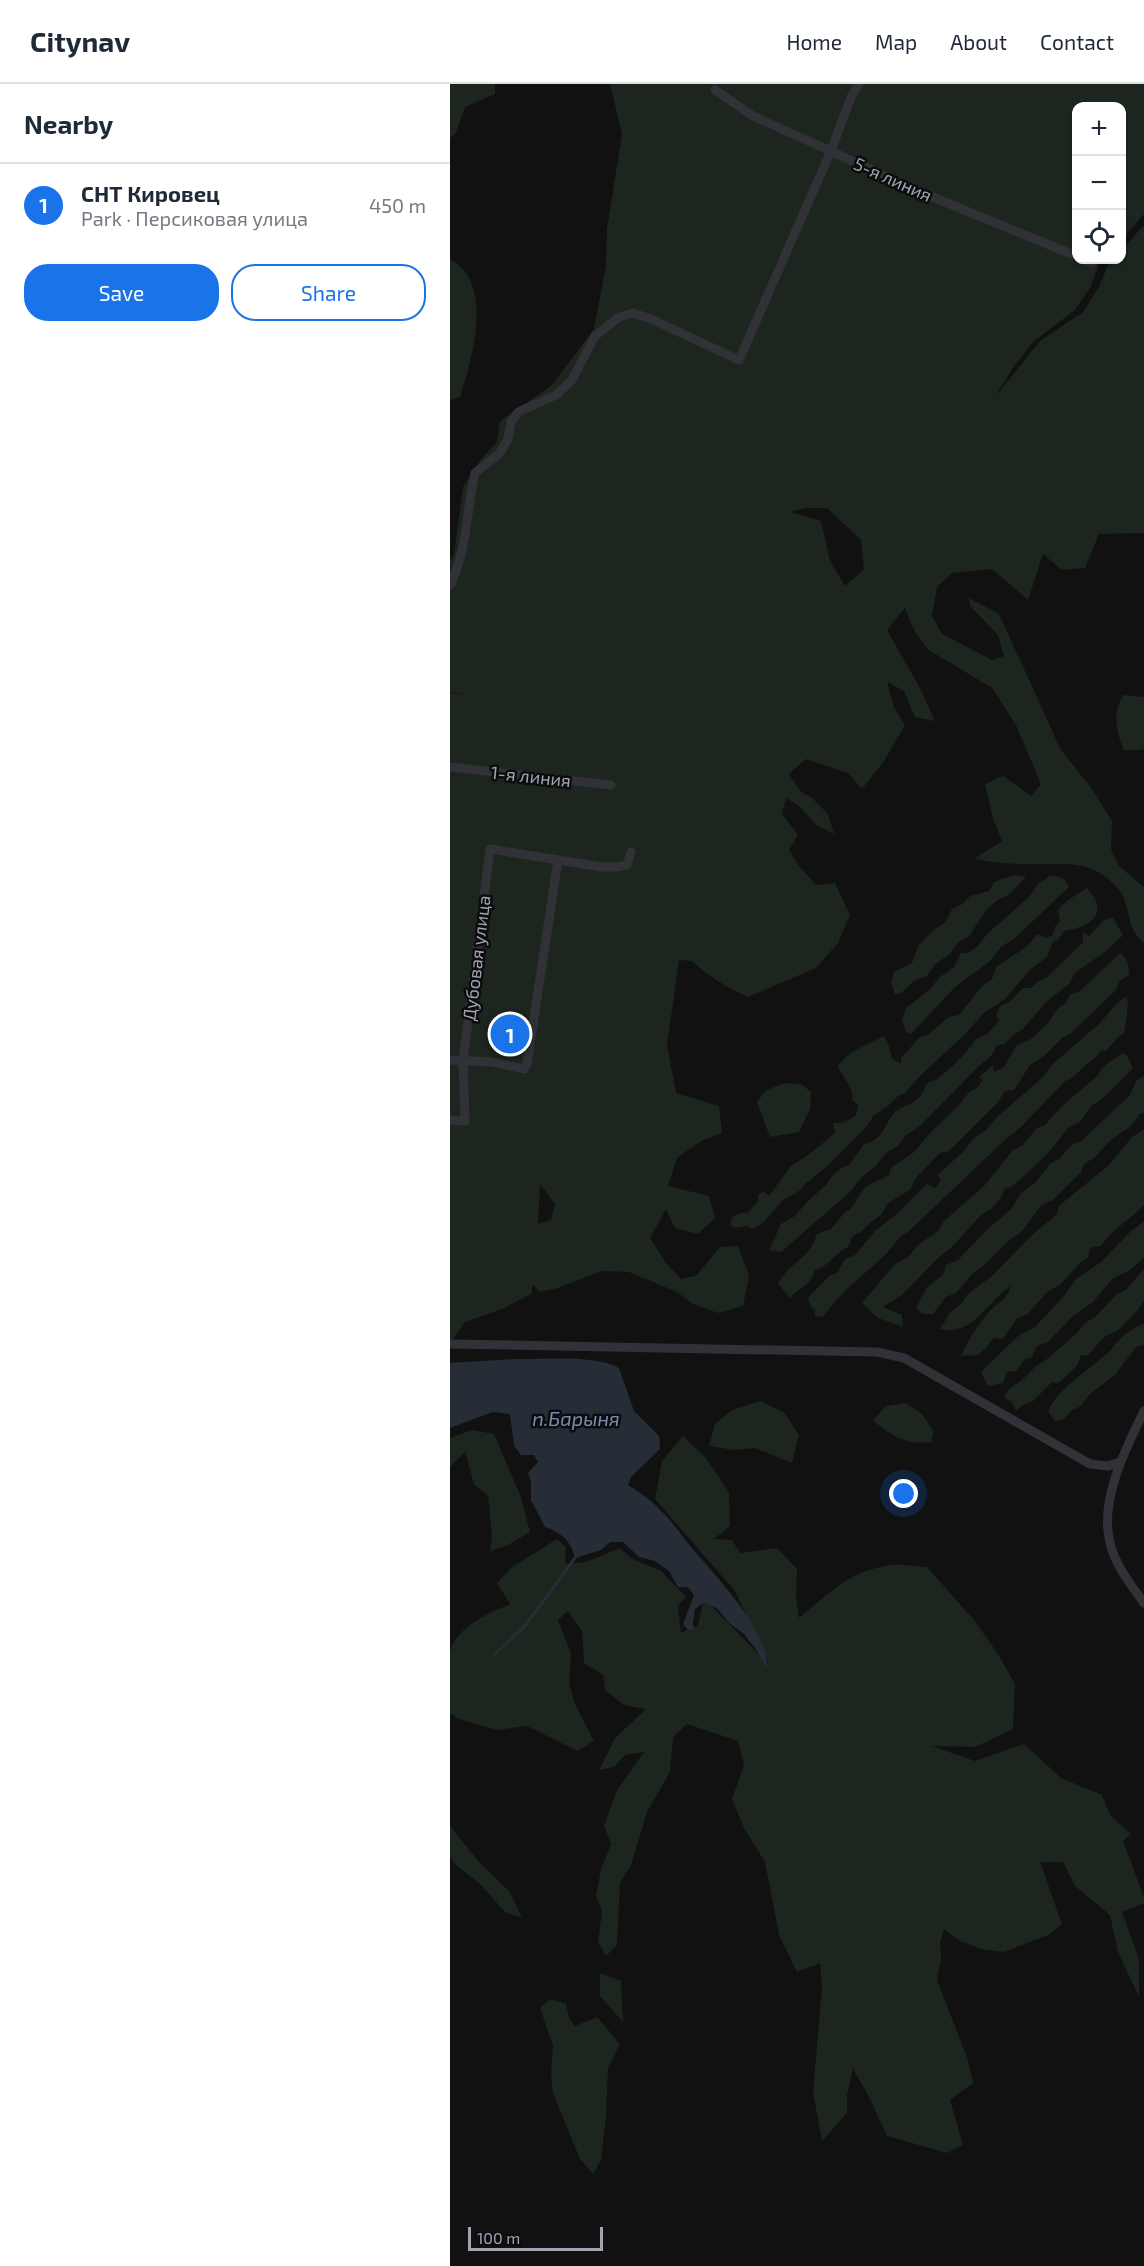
<!DOCTYPE html>
<meta charset="utf-8">
<style>
:root{--surface:#fff;--page:#f2f2f3;--text:#1f2937;--muted:#747a83;--line:#e0e1e3;--accent:#1a73e8}
body{margin:0;font-family:"Exo 2",sans-serif;background:var(--page);color:var(--text)}
.controls{position:absolute;right:18px;top:18px;display:grid;overflow:hidden;border-radius:12px;box-shadow:0 2px 4px #0004}
.controls button{width:54px;height:54px;display:grid;place-items:center;padding:0;border:0;border-bottom:2px solid var(--line);background:var(--surface);color:var(--text);font:30px sans-serif}
.scale{position:absolute;left:18px;bottom:15px;width:135px;box-sizing:border-box;padding-left:6px;border:3px solid #a1a4b3;border-top:0;font-size:16px;line-height:21px;white-space:nowrap;color:#a1a4b3;-webkit-text-stroke:4px #0c0c0d;paint-order:stroke}
.you{position:absolute;left:454px;top:1410px;width:21px;height:21px;margin:-15px;border:4px solid #fff;border-radius:50%;background:#1a73e8;box-shadow:0 0 0 9px #1a73e833}
.badge{display:grid;place-items:center;width:39px;height:39px;border-radius:50%;background:var(--accent);color:#fff;font-size:20px;font-weight:700}
.pin{position:absolute;translate:-50% -50%;border:3px solid #fff;box-shadow:0 2px 6px #0006}
.list{margin:0;padding:0;list-style:none}
h2{display:flex;justify-content:space-between;align-items:center;height:78px;margin:0;padding:0 24px;font-size:26px}
h2 small{font-size:20px;font-weight:400;color:var(--muted)}
.list li{display:grid;grid-template-columns:39px 1fr auto;gap:18px;align-items:center;box-sizing:border-box;height:84px;padding:0 24px;border-top:2px solid var(--line)}
.list b{display:block;font-size:22px;white-space:nowrap}
.list p{margin:0;font-size:20px;white-space:nowrap;color:var(--muted)}
.list em{font-size:20px;font-style:normal;color:var(--muted)}
.actions{display:flex;gap:12px;padding:18px 24px}
.actions a{flex:1;padding:14px 0;border:2px solid var(--accent);border-radius:24px;text-align:center;font-size:21px;color:var(--accent)}
.actions .main{background:var(--accent);color:#fff}
.icon{flex:none;width:33px;height:33px;fill:none;stroke:currentColor;stroke-width:2;stroke-linecap:round;stroke-linejoin:round}
.map{position:relative;flex:none;width:694px;height:2182px;overflow:hidden}
header{display:flex;align-items:center;gap:36px;box-sizing:border-box;height:84px;padding:0 30px;background:var(--surface);border-bottom:2px solid var(--line)}
header strong{font-size:28px}
nav{display:flex;gap:33px;margin-inline-start:auto;font-size:21px}
main{display:flex}
aside{flex:1;background:var(--surface)}
.map>svg:first-child{display:block}
</style>
<header>
<strong>Citynav</strong>
<nav><a>Home</a><a>Map</a><a>About</a><a>Contact</a></nav>
</header>
<main>
<aside>
<h2>Nearby<small></small></h2>
<ul class="list">
<li><span class="badge">1</span><div><b>СНТ Кировец</b><p>Park · Персиковая улица</p></div><em>450 m</em></li>
</ul>
<div class="actions"><a class="main">Save</a><a>Share</a></div>
</aside>
<div class="map">
<svg width="694" height="2182" viewBox="0 0 694 2182">
<rect width="100%" height="100%" fill="#111112"/>
<!-- green -->
<path fill="#1d251f" fill-rule="evenodd" d="M0 0H45V10L15 23 6 49 0 54Z
M160 0H694V130L672 155V22H626V176H653L649 180 641 202 625 226 583 258 564 282 545 313 590 257 633 228 649 203 658 181 663 176H672V166L694 141V449L649 450 635 484 612 486 593 470 578 516 542 485 502 489 487 503 482 532 492 550 542 576 554 572 548 551 520 522 519 514 549 530 611 666 642 705 662 737 661 765 669 782 694 803V860C690 855 685 850 683 845 677 832 678 817 669 806 643 774 615 781 580 780 560 780 543 779 524 775L552 757 543 734 535 700 553 692 581 712 591 700 566 641 542 604 477 565 464 546 455 524 437 546 470 604 485 637 465 633 454 607 437 598 444 623 455 641 434 677 412 705 398 689 356 675 339 690 350 707 362 714 378 730 384 750 366 741 350 723 336 714 332 730 348 751 339 766 350 783 366 801 385 799 400 831 388 859 366 884 298 913C277 903 259 893 242 877L229 876 217 961 226 1009 269 1022 272 1049 251 1057 227 1074 218 1102 259 1112 265 1134 248 1150 225 1144 216 1125 200 1154 216 1179 231 1195 246 1192 270 1163 288 1162 299 1192 293 1222 268 1229 243 1220 227 1208 179 1188 152 1187 105 1205 89 1208 83 1200 81 1210 52 1225 15 1238 0 1259V609L19 610 0 608V477L4 470 13 403 31 375 47 358 50 337 101 302 144 245 156 182 157 145 172 50ZM356 424H377L411 456 414 485 395 502 380 477 371 437 341 428ZM90 1100 105 1120 101 1136 88 1140Z
M0 175C45 199 22 275 10 313L0 316Z
M674 611 694 613V664L692 666H674C666 648 662 627 674 611Z
M563 791 576 793 560 810 548 816 537 825 519 852 508 859 499 871 485 880 477 892 465 896 452 908 445 911 441 898 444 888 462 879 468 862 485 845 495 839 502 825 511 821 520 812 539 807 544 798Z
M600 792C609 792 616 793 619 803L565 854 551 863 540 877 504 904 461 950 456 948 452 936 456 924 479 906 490 893 504 883 511 869H518L527 863 538 849 579 813 588 800Z
M637 804C640 808 645 813 646 817 654 837 629 845 614 847L609 855 603 858 597 873 581 885 554 916 535 928 514 951 470 992 455 1009 449 1011 438 1022 423 1032 418 1041 377 1082 354 1101 351 1106 333 1116 314 1138 303 1145 297 1142 283 1144 280 1139 283 1132 292 1129H298L308 1117V1111L314 1107 319 1112 340 1083 362 1068 385 1049 383 1039H392L406 1032 408 1021 403 1017 401 1005 388 983C397 967 418 960 434 952L438 959 442 974 451 980V974L470 953 478 951 497 934 510 930 533 901 542 895 546 883 576 863 588 850 596 854 603 851 605 843 610 837 608 826C613 818 628 810 637 804Z
M663 834 673 851 655 868 625 889 619 900 597 917 573 945 563 951 555 960 547 961 542 971 529 982 470 1042 456 1051 448 1062 436 1069 424 1084 412 1093 400 1108 331 1168 319 1166 331 1140 345 1132 357 1118 376 1101 383 1091 391 1084 400 1080 414 1060C436 1054 432 1042 445 1028 450 1023 459 1021 465 1017 474 1011 473 1004 478 999 481 997 484 997 487 995 497 988 520 966 525 956L537 950 549 937 546 931 551 921 559 918 573 904H581L588 897 596 894 633 858V848L639 852 654 836Z
M670 869C678 874 679 882 679 891L670 897 665 907 620 950 612 954 594 972 580 981 564 1006 555 1007 548 1018 499 1067 490 1069 465 1095 461 1105 438 1119 431 1131 420 1139 411 1148 403 1152 398 1163C385 1169 378 1183 365 1186 361 1201 350 1203 340 1214L328 1200C340 1176 358 1178 367 1150L381 1145 395 1128 400 1126 415 1103 439 1091 441 1084 464 1068 481 1048 510 1020 519 1008 528 1003 533 996 529 993 543 981 544 988 554 983 566 962 581 955 599 938 607 925 616 919 620 910 629 908Z
M677 912C679 923 676 936 674 949 665 954 663 961 655 967L651 966C647 975 642 975 636 981 628 987 625 994 615 997L570 1044 558 1053 458 1148C447 1153 443 1163 435 1171 414 1191 390 1208 374 1232L365 1233V1225L361 1223 358 1214 379 1192 387 1189 395 1175 405 1171 425 1147 448 1129 477 1100 486 1104 491 1096 487 1091 512 1069 523 1055 536 1046 547 1033 592 994 603 980 650 939 666 920Z
M673 969 676 970 683 984 651 1016 641 1022 630 1038 619 1043 600 1067 573 1093 563 1102 555 1104 551 1114 541 1125 531 1131 501 1164 489 1173 452 1211 433 1223 452 1231 453 1243 428 1234 412 1219 445 1180 458 1173 468 1161 488 1147 494 1137 536 1100 562 1067 573 1061 586 1045 595 1041 611 1023 647 992 654 982Z
M694 992V1029L690 1030 681 1042 662 1055 644 1074 634 1080 631 1088 603 1116 591 1122 572 1147 556 1159 534 1181 524 1188 506 1209 496 1213 483 1230H472L466 1224 477 1203 493 1191 496 1181 508 1176 538 1145 562 1124 571 1109 585 1099 600 1080 610 1074 622 1061 631 1057 680 1011 686 997Z
M334 999 351 1000 361 1008 360 1025 349 1048 320 1053 307 1018 315 1007Z
M694 1045V1121C680 1136 663 1144 651 1162L640 1164 638 1174 631 1178 610 1201 597 1208 578 1230 567 1234 553 1255 544 1254C538 1260 534 1269 526 1271 520 1273 517 1270 511 1272 518 1256 528 1240 540 1227 550 1216 555 1219 561 1202 537 1217 523 1253 490 1245L500 1229 512 1219 517 1211 543 1191 581 1152 606 1131 610 1121 659 1081 682 1053Z
M694 1137V1174L677 1188 663 1194 643 1218 624 1231 598 1258 587 1262 582 1273 574 1276 566 1287 557 1288 553 1299 538 1302 531 1288 569 1251 585 1243 614 1212 625 1196 651 1178 680 1148Z
M694 1185V1216L688 1226 667 1247 655 1252 638 1271H631L627 1282 608 1299 602 1298 583 1317 573 1321 566 1327 562 1318 554 1313 558 1306 572 1296 585 1283 597 1275 626 1250 634 1240 646 1232 667 1210 676 1206Z
M694 1240V1261L686 1263 665 1291 640 1310 631 1322 621 1327 613 1336 605 1337 598 1327C608 1304 642 1284 661 1266 666 1257 683 1242 694 1240Z
M310 1317 334 1328 349 1351 342 1379 305 1364 284 1366 259 1362 265 1340 282 1326Z
M456 1319 472 1330 484 1348 481 1358C457 1362 440 1351 423 1336L436 1322Z
M22 1346 44 1350 71 1413 80 1448 58 1461 40 1467 42 1450 38 1412 24 1400 15 1368 0 1383V1354Z
M233 1352 255 1373 279 1408 280 1442 264 1455 282 1456 290 1469 327 1464 347 1485 346 1514 349 1534C378 1510 397 1489 435 1482 448 1479 464 1482 477 1483L524 1536 548 1570 565 1600 563 1645 525 1663 482 1662 525 1677 574 1660 611 1694 652 1711 660 1731 681 1750 673 1757 694 1813V1819L672 1828 689 1875V1913L668 1868 660 1831 625 1802 613 1778H590L612 1840 598 1851 554 1868 531 1865 510 1857 494 1845 490 1859 491 1874 487 1896 518 1976 523 1999 500 2016 513 2061 497 2069 437 2052 418 2011 403 1985 397 2011V2029L372 2057 363 2008 372 1904 370 1879 347 1888 329 1851 315 1778 294 1744 282 1715 294 1681 288 1657 237 1640 223 1653 220 1688 197 1728 181 1781 170 1799 167 1861 156 1872 148 1858 152 1827 146 1812 151 1785 161 1760 154 1742 167 1706 194 1668 175 1671 164 1683 149 1686 165 1654 196 1625 174 1621 155 1606 153 1591 134 1579 132 1547 118 1527 108 1536 121 1569 119 1600 125 1620 144 1657 127 1667 77 1642 47 1646 9 1635 0 1629C0 1616 0 1580 0 1568 7 1542 38 1530 60 1520L47 1499 62 1483 107 1455 116 1463 115 1480 136 1478 170 1464 181 1474 211 1487 236 1513 228 1522 231 1549 248 1541 254 1514 320 1582 285 1507 205 1415 212 1377Z
M0 1742 29 1778 60 1808 72 1834 55 1828 31 1801 4 1779 0 1772Z
M150 1889 171 1897 173 1938 150 1912Z
M100 1915 116 1920 119 1934 125 1942 147 1933 170 1960 158 1985 156 2031 151 2076 143 2090 130 2075 103 2009 101 1990 103 1962 90 1924Z"/>
<!-- water -->
<path fill="#272d36" d="M65 1275C95 1276 143 1270 169 1284L184 1327 209 1352 210 1365 181 1393 178 1401C186 1406 194 1411 201 1417 216 1430 228 1446 240 1462 263 1489 320 1548 317 1584L305 1564 294 1550 279 1539 268 1525 255 1518 245 1525 243 1539 244 1546H238L233 1540 244 1511 238 1503H228L219 1487 205 1477 189 1473 173 1458H160L151 1466 125 1474C121 1457 111 1448 95 1443L81 1416V1398L78 1389 88 1378 84 1371H71L64 1362 60 1330 43 1328 0 1344V1279Z"/>
<g fill="none" stroke-linecap="round" stroke-linejoin="round">
<!-- stream -->
<path stroke="#272d36" stroke-width="3" d="M44 1571 75 1542 125 1474"/>
<!-- street -->
<path stroke="#313237" stroke-width="9" d="M265 6 303 32 478 111 626 172
M634 176 642 179
M0 501C18 465 16 427 25 389L50 369 58 355 61 338 68 328 106 311 122 296 145 252 169 233 183 229 201 235 289 276 381 67 401 13 409 0
M0 683 161 701
M0 976 42 978 74 985 77 980 108 776 152 783H167L177 781 181 768
M0 1036 15 1037 13 977 40 765 108 776
M0 1260 427 1268 454 1274 640 1380 658 1382 670 1378
M694 1327C676 1364 649 1416 660 1459 665 1481 681 1501 694 1519"/>
</g>
<g text-anchor="middle" dominant-baseline="central" stroke-width="5" stroke-linejoin="round" paint-order="stroke">
<!-- street labels -->
<g font-size="18" fill="#a1a4b3" stroke="#0c0c0d">
<text transform="translate(443 95) rotate(24)">5-я линия</text>
<text transform="translate(81 692) rotate(6)">1-я линия</text>
<text transform="translate(26 874) rotate(-83)">Дубовая улица</text>
</g>
<!-- water labels -->
<g font-size="20" font-style="italic" fill="#768db0" stroke="#0c0c0d">
<text x="126" y="1334">п.Барыня</text>
</g>
</g>
</svg>
<div class="controls">
<button>+</button>
<button>−</button>
<button><svg class="icon" aria-label="locate" viewBox="0 0 24 24"><circle cx="12" cy="12" r="6"/><path d="M12 2v4M12 18v4M2 12h4M18 12h4"/></svg></button>
</div>
<div class="scale">100 m</div>
<div class="you"></div>
<div class="pin badge" style="left:60px;top:950px">1</div>
</div>
</main>
